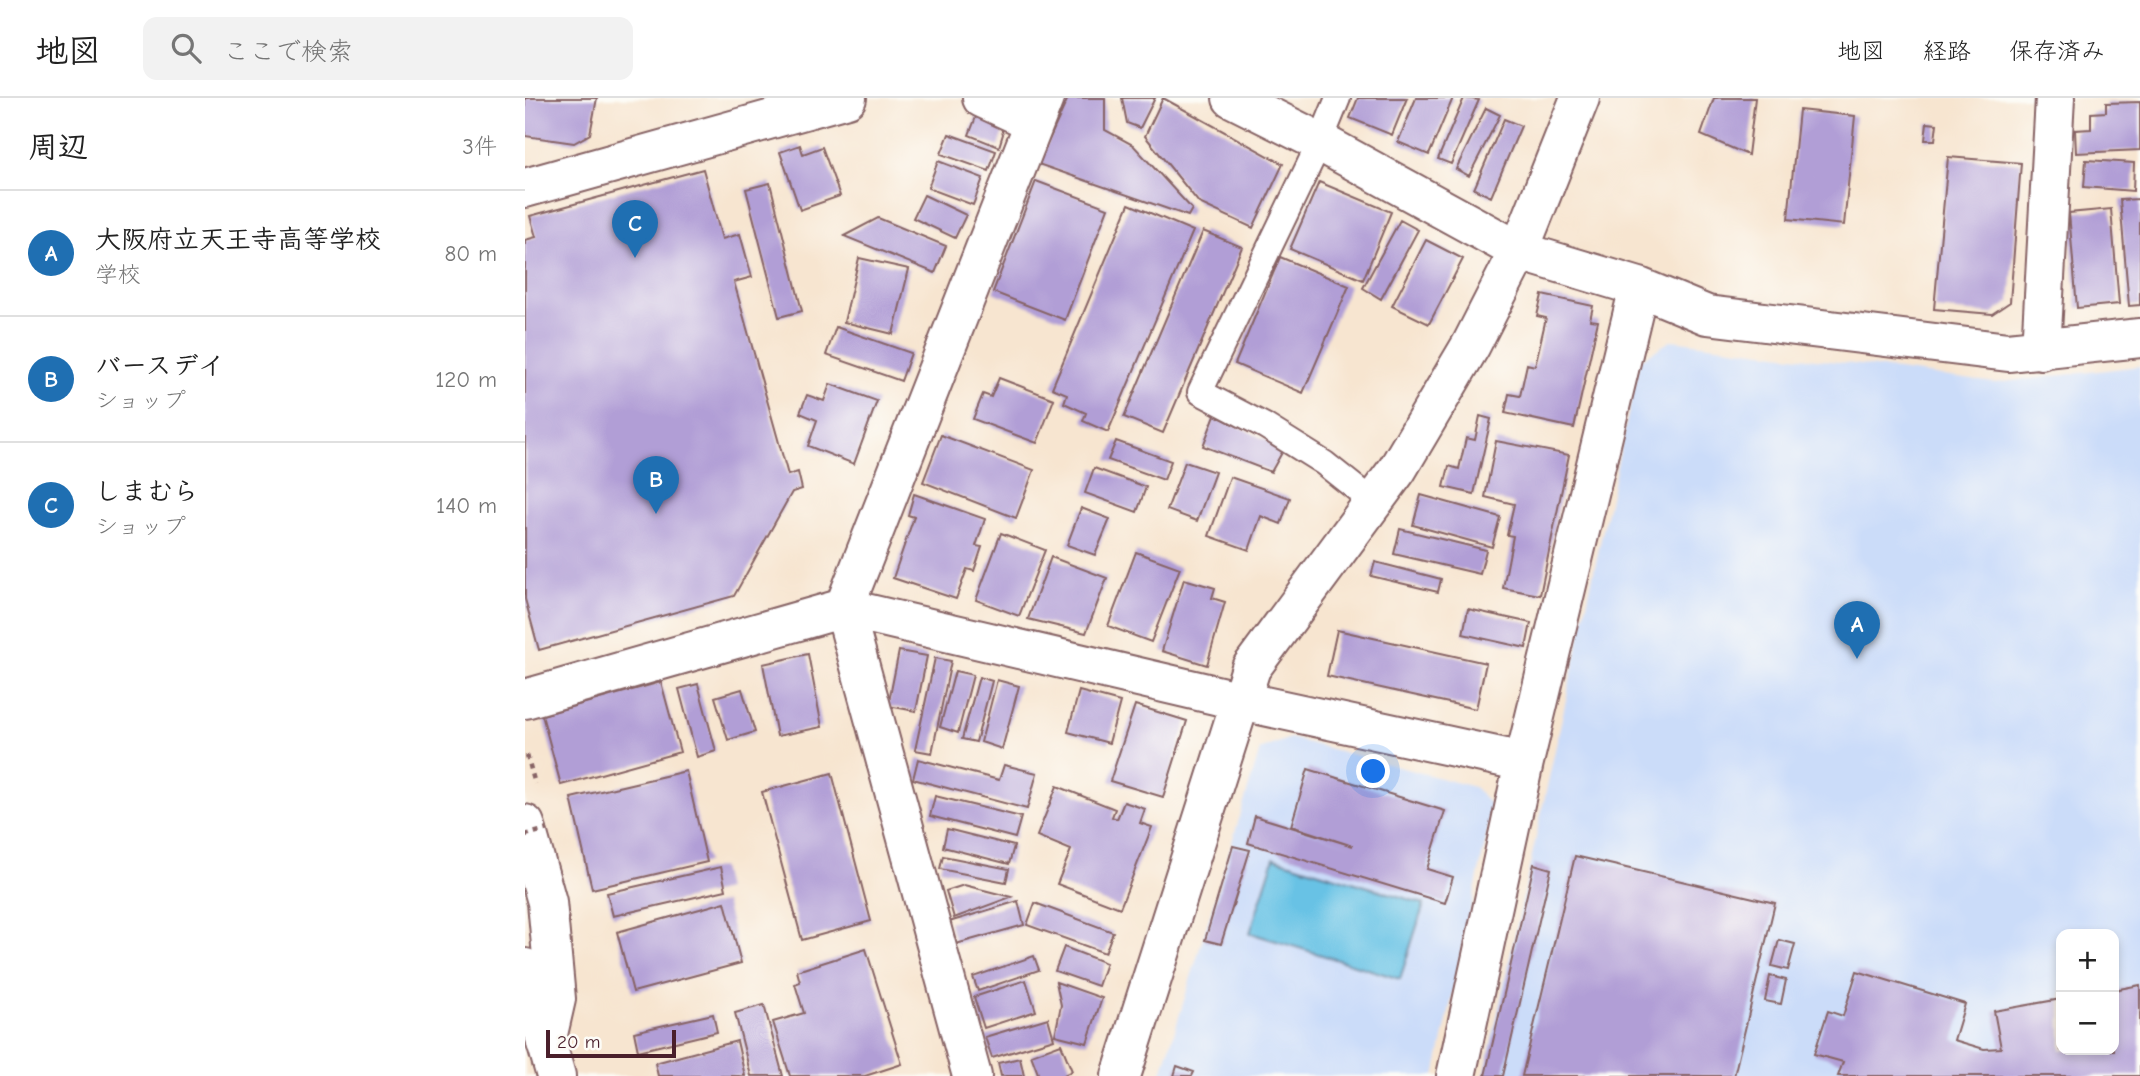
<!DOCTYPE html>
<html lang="ja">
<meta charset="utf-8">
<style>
:root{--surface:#fff;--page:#f2f2f2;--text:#222;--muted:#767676;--line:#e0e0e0;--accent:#1f6fb2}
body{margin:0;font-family:"Comic Neue","Klee One",sans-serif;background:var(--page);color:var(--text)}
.controls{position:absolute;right:21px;bottom:21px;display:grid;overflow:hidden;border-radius:14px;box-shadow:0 4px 10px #0003}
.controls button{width:63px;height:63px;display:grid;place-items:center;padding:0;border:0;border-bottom:2px solid var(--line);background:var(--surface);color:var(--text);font:35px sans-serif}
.scale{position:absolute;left:21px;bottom:18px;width:130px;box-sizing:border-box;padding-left:7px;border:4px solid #4a1f2b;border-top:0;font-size:19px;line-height:24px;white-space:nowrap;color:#4a1f2b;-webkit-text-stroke:5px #fdfcf7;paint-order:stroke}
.you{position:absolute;left:849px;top:674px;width:24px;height:24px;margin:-18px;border:5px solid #fff;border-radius:50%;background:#1a73e8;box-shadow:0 0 0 10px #1a73e833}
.badge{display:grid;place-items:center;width:46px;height:46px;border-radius:50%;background:var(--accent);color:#fff;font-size:23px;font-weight:700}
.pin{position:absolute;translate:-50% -58px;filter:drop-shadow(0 2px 4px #0008)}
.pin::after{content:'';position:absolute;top:37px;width:24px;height:21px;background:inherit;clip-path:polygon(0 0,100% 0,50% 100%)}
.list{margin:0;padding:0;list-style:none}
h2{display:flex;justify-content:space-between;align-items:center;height:91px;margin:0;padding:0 28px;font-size:30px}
h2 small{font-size:23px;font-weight:400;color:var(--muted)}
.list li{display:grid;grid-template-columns:46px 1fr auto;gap:21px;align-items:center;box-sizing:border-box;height:126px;padding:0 28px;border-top:2px solid var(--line)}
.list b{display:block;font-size:26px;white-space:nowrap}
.list p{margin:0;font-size:23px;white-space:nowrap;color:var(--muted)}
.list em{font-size:23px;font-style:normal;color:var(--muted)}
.icon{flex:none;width:38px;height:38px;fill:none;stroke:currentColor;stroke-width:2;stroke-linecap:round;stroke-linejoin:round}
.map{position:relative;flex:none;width:1615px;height:978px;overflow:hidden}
header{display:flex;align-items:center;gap:42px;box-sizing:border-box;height:98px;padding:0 35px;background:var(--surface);border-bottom:2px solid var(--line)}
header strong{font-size:33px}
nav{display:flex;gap:38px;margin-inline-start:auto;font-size:24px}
.search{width:490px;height:63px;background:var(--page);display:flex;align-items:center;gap:18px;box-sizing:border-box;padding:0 24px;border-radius:14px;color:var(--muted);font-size:26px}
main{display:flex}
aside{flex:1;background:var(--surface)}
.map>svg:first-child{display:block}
</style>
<header>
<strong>地図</strong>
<div class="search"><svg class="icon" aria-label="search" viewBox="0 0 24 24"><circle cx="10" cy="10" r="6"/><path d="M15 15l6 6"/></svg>ここで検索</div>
<nav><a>地図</a><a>経路</a><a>保存済み</a></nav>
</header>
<main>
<aside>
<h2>周辺<small>3件</small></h2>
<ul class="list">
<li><span class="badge">A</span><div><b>大阪府立天王寺高等学校</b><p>学校</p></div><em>80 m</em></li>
<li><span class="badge">B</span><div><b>バースデイ</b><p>ショップ</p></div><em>120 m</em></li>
<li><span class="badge">C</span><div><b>しまむら</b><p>ショップ</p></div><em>140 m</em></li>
</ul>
</aside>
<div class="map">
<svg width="1615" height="978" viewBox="0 0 1615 978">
<rect width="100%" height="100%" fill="#fdfcf7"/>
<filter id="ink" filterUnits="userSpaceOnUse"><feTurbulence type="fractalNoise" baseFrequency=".0143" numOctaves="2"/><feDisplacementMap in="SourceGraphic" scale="14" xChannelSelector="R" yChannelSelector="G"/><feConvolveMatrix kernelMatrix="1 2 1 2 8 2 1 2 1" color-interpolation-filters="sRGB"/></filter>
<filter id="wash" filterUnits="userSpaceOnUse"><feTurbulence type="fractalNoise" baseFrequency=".00686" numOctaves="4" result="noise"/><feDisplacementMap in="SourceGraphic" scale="28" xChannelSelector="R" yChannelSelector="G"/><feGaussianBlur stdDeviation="1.57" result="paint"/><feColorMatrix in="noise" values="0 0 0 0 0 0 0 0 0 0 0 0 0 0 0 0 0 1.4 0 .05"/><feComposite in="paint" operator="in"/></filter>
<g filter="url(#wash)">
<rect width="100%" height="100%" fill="#f7e5d0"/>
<!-- built -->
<path fill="#cbdcf9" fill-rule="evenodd" d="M1147 242 1470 285 1615 268V978H959L1115 262ZM1536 836H1589V952H1536Z
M765 640 949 689 968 709 910 978H636L735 652Z"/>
<!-- water -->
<path fill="#67c2e5" stroke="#587088" stroke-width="2" d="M749 760 899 806 875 881 725 835Z"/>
<g id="blocks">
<!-- building -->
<path fill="#b19ed6" d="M0 0H72L65 36 49 45 0 38Z
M543 0H580V32L608 47 667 111 663 118 513 66Z
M597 0H630L615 30 602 25Z
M638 0 758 66 728 130 674 105 620 38Z
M833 0H882L867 37 825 20Z
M891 0H928L904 57 873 44Z
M939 0 954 2 926 66 913 61Z
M1189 0H1230L1223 57 1176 37Z
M1615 4V52L1551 55 1550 32 1566 31V15L1581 14V5Z
M961 10 975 17 944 78 931 71Z
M1274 12 1330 18 1319 127 1263 121Z
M453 14 474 23 478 36 474 49 444 37Z
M979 21 996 28 966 99 949 91Z
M1402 25 1412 26 1410 42H1400Z
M424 36 471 53 464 73 416 56Z
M275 47 278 56 297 49 315 98 275 112 255 54Z
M1423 59 1496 65 1485 204 1467 216 1409 211Z
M1561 62 1609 65 1608 93 1559 89Z
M413 63 458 80 448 107 403 90Z
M178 71 197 141 215 136 227 179 209 184 263 377 273 374 277 391 267 394 209 498 14 552 0 501V142L11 139 5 118Z
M511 83 583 110 540 222 468 194Z
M794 84 866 114 838 182 765 151Z
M245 85 277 213 254 219 221 91Z
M399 97 441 117 430 140 388 120Z
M1615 101V207L1604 208 1595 102Z
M604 106 668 133 583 334 558 323 561 315 539 305 542 296 527 290Z
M1586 111 1594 206 1552 210 1544 115Z
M353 120 421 148 410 175 319 138Z
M875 122 893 132 856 201 838 190Z
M678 133 717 149 638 335 599 319Z
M901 142 938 161 904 226 867 208Z
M755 159 824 188 778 295 710 266Z
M334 160 384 171 368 236 319 224Z
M1017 197 1068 208 1065 222 1073 223 1049 330 980 315 984 296 995 298 1002 266 1010 268 1021 220 1012 218Z
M311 229 386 255 376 283 301 257Z
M474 280 529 301 512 345 448 321 458 296 466 299Z
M305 286 352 303 329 366 283 348 292 322 275 315 282 297 299 303Z
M690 317 759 351 746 374 678 348Z
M955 318 966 321 949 396 919 389 924 368 934 371 941 340 950 342Z
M416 337 509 372 491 420 398 384Z
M591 343 646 363 639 382 583 362Z
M971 343 1044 357 1015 497 978 490 988 438 982 437 989 406 960 399Z
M660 364 690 374 672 423 642 412Z
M569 370 621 389 612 414 560 395Z
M705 379 765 400 756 426 736 418 724 452 684 438Z
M389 396 460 421 451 448 457 449 449 473 442 471 431 501 368 480 389 419 383 417Z
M896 397 975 419 967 449 888 427Z
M556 410 585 421 570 457 542 447Z
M875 431 961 452 955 476 869 456Z
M476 435 520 452 494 518 451 502Z
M611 454 655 470 626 544 583 528Z
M526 459 582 480 561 535 503 521Z
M850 464 916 481 913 494 846 478Z
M659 481 690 490 687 500 700 504 682 567 637 553Z
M943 511 1006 525 1001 550 938 536Z
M812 532 961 565 951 611 802 578Z
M374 553 402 558 391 613 363 608Z
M283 556 297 629 252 638 238 566Z
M410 560 426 563 407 655 390 652Z
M430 573 448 577 433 635 415 629Z
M454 579 467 583 451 644 437 641Z
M472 582 494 588 477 651 456 644Z
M136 584 155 654 36 687 17 617Z
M173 586 191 653 172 659 154 591Z
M217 591 230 634 203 642 190 599Z
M554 593 595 604 584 645 543 634Z
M610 607 662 623 638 699 585 683Z
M393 661 474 682 479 667 512 675 502 711 388 681Z
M783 671 920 713 902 771 928 779 920 805 723 745 730 718 828 748 766 728Z
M161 673 182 764 67 791 46 700Z
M307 675 346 823 277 842 237 694Z
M532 688 590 711 587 719 592 721 599 704 620 711 615 725 627 729 595 810 532 786 546 752 512 738Z
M410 698 496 719 490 740 405 718Z
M422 731 489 748 484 766 418 749Z
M708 748 725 752 696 846 680 842Z
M418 758 484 771 481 784 415 771Z
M1050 758 1250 805 1209 978H997Z
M1009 766 1026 771 978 978H960Z
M196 769 201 792 88 818 82 795Z
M439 787 486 799 429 820 421 793Z
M493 803 499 827 431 846 424 824Z
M200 804 216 865 108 894 92 834Z
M510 805 588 834 580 855 502 827Z
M1254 842 1270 846 1263 872 1247 868Z
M539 849 581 865 573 888 530 873Z
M341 851 377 966 340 978H265L248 924 279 915 270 886 275 884 272 873Z
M509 858 514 872 453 893 448 879Z
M1332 873 1440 906 1429 942 1459 951 1476 950 1469 913 1536 901V952H1589V892L1615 887V978H1313L1318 964 1289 956 1303 913 1318 918Z
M1245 878 1261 882 1256 906 1240 903Z
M501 882 511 913 459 930 449 899Z
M531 884 577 900 562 945 530 937 536 907Z
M239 907 258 978H226L210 915Z
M188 916 192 934 113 953 109 934Z
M523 920 529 941 467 960 460 939Z
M212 943 220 978H133L130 965Z
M536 946 547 973 537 978H514L506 957Z
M495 960 499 978H476L473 965Z
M652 968 669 974 667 978H649Z"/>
</g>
</g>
<g filter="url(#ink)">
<use href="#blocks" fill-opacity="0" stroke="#876465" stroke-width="2"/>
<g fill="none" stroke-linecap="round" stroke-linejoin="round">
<!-- lane casing -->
<g stroke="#876465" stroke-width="28">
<path id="lane" d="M813 0 795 44 675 294 740 328 799 365 848 404"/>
</g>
<!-- street casing -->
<g stroke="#876465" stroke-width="42">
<path id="street" d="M457 0 509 24
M707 0 795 44 994 153 1114 189 1182 217 1483 254 1615 240
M0 90 322 0
M1516 252 1530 0
M0 601 319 510 716 603 999 664
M447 978 319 510 519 0
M931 978 999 664 1114 189"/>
</g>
<!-- secondary casing -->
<g stroke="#876465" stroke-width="42">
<path id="secondary" d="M596 978 726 570 872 372 946 247 994 153 1055 0"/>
</g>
<!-- primary casing -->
<g stroke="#876465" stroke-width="42">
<path id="primary" d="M0 726 22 804 31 901 21 945
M0 870 31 978"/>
</g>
<!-- path -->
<path stroke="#876465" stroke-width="4.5" stroke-dasharray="5 5" stroke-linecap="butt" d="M2 657 10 686"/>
<!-- lane -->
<use href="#lane" stroke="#fff" stroke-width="24"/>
<!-- street -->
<use href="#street" stroke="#fff" stroke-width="38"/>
<!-- secondary -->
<use href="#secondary" stroke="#fff" stroke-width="38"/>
<!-- primary -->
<use href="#primary" stroke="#fff" stroke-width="38"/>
<!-- path-bridge -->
<path stroke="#876465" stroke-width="4.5" stroke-dasharray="5 5" stroke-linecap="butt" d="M0 737 23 731"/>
</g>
</g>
</svg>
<div class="controls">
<button>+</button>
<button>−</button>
</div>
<div class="scale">20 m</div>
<div class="you"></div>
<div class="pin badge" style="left:1332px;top:561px">A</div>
<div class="pin badge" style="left:131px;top:416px">B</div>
<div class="pin badge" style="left:110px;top:160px">C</div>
</div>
</main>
